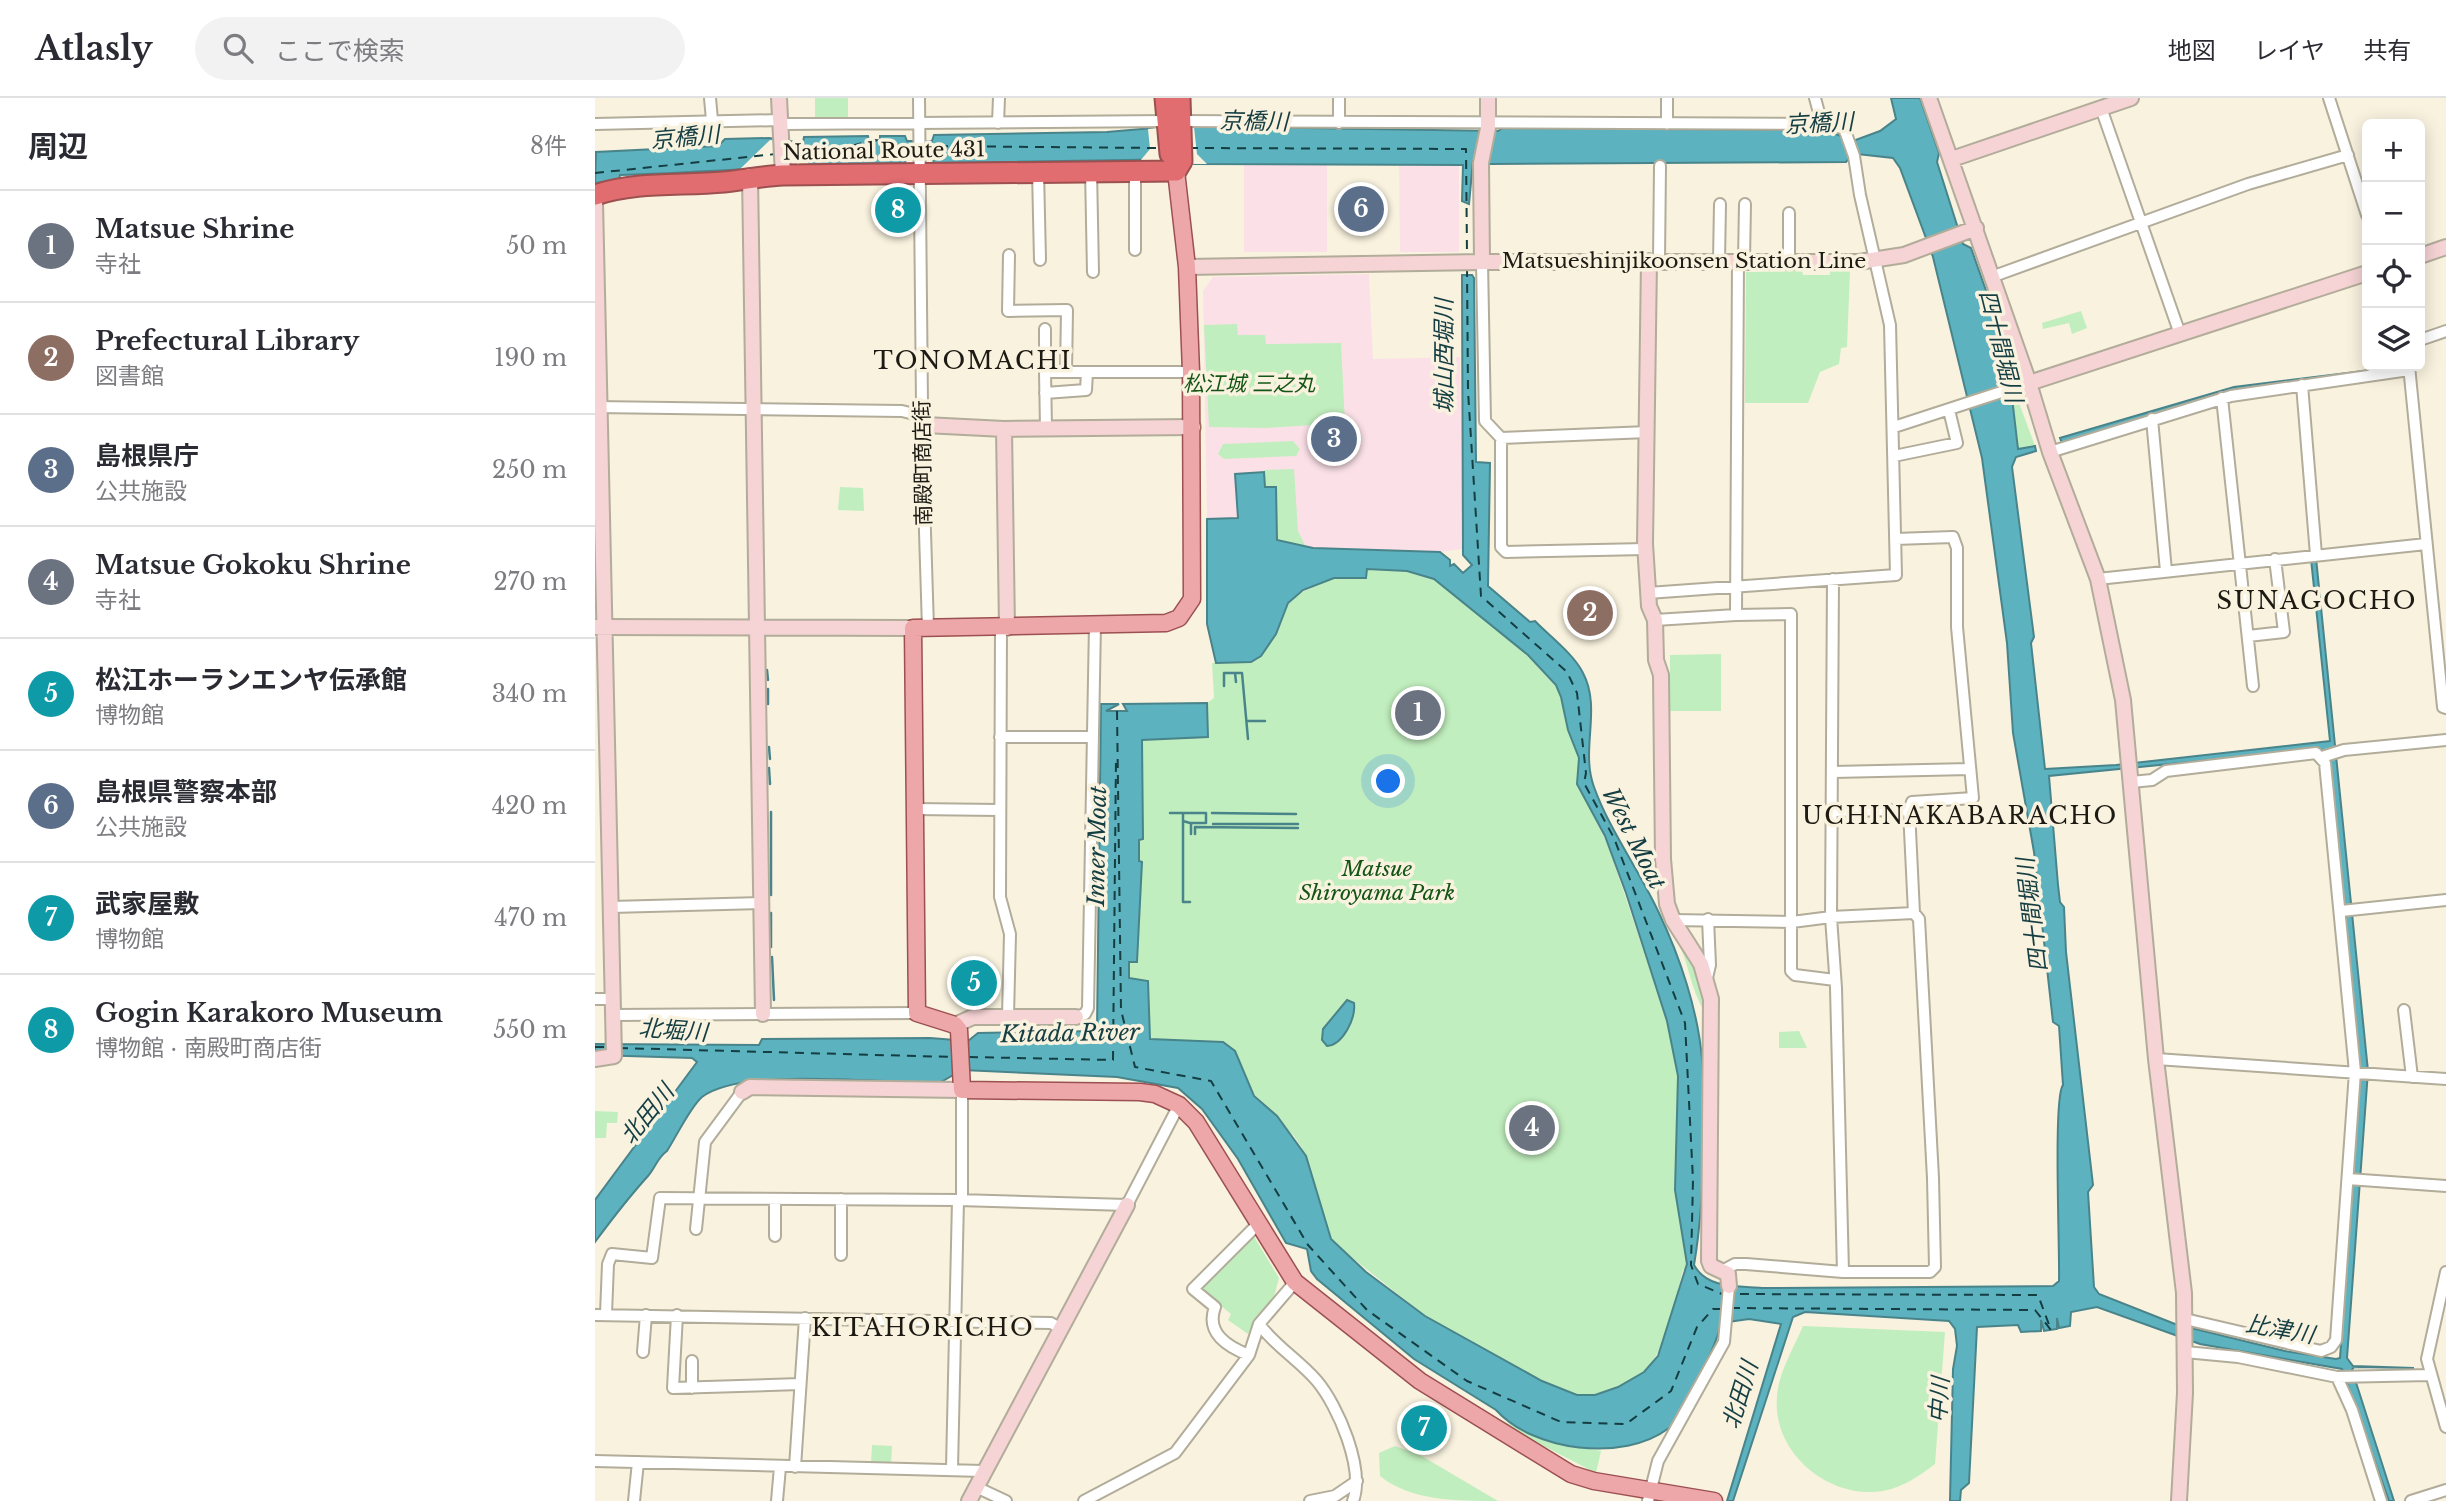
<!DOCTYPE html>
<html lang="ja">
<meta charset="utf-8">
<style>
:root{--surface:#fff;--page:#f2f2f3;--text:#2b2b33;--muted:#7c7c81;--line:#e1e1e2;--accent:#1a73e8}
body{margin:0;font-family:"Libre Baskerville","Noto Sans JP",serif;background:var(--page);color:var(--text)}
.controls{position:absolute;right:21px;top:21px;display:grid;overflow:hidden;border-radius:10px;box-shadow:0 4px 18px #0003}
.controls button{width:63px;height:63px;display:grid;place-items:center;padding:0;border:0;border-bottom:2px solid var(--line);background:var(--surface);color:var(--text);font:35px sans-serif}
.you{position:absolute;left:794px;top:684px;width:24px;height:24px;margin:-18px;border:5px solid #fff;border-radius:50%;background:#1a73e8;box-shadow:0 0 0 10px #1a73e833}
.badge{display:grid;place-items:center;width:46px;height:46px;border-radius:50%;background:var(--accent);color:#fff;font-size:23px;font-weight:700}
.pin{position:absolute;translate:-50% -50%;border:4px solid #fff;box-shadow:0 2px 7px #0006}
.list{margin:0;padding:0;list-style:none}
h2{display:flex;justify-content:space-between;align-items:center;height:91px;margin:0;padding:0 28px;font-size:30px}
h2 small{font-size:23px;font-weight:400;color:var(--muted)}
.list li{display:grid;grid-template-columns:46px 1fr auto;gap:21px;align-items:center;box-sizing:border-box;height:112px;padding:0 28px;border-top:2px solid var(--line)}
.list b{display:block;font-size:26px;white-space:nowrap}
.list p{margin:0;font-size:23px;white-space:nowrap;color:var(--muted)}
.list em{font-size:23px;font-style:normal;color:var(--muted)}
.icon{flex:none;width:38px;height:38px;fill:none;stroke:currentColor;stroke-width:2;stroke-linecap:round;stroke-linejoin:round}
.map{position:relative;flex:none;width:1851px;height:1403px;overflow:hidden}
header{display:flex;align-items:center;gap:42px;box-sizing:border-box;height:98px;padding:0 35px;background:var(--surface);border-bottom:2px solid var(--line)}
header strong{font-size:33px}
nav{display:flex;gap:38px;margin-inline-start:auto;font-size:24px}
.search{width:490px;height:63px;background:var(--page);display:flex;align-items:center;gap:18px;box-sizing:border-box;padding:0 24px;border-radius:38px;color:var(--muted);font-size:26px}
main{display:flex}
aside{flex:1;background:var(--surface)}
.map>svg:first-child{display:block}
</style>
<header>
<strong>Atlasly</strong>
<div class="search"><svg class="icon" aria-label="search" viewBox="0 0 24 24"><circle cx="10" cy="10" r="6"/><path d="M15 15l6 6"/></svg>ここで検索</div>
<nav><a>地図</a><a>レイヤ</a><a>共有</a></nav>
</header>
<main>
<aside>
<h2>周辺<small>8件</small></h2>
<ul class="list">
<li><span class="badge" style="background:#6b7280">1</span><div><b>Matsue Shrine</b><p>寺社</p></div><em>50 m</em></li>
<li><span class="badge" style="background:#8d6e63">2</span><div><b>Prefectural Library</b><p>図書館</p></div><em>190 m</em></li>
<li><span class="badge" style="background:#5c6f8a">3</span><div><b>島根県庁</b><p>公共施設</p></div><em>250 m</em></li>
<li><span class="badge" style="background:#6b7280">4</span><div><b>Matsue Gokoku Shrine</b><p>寺社</p></div><em>270 m</em></li>
<li><span class="badge" style="background:#0f9aa8">5</span><div><b>松江ホーランエンヤ伝承館</b><p>博物館</p></div><em>340 m</em></li>
<li><span class="badge" style="background:#5c6f8a">6</span><div><b>島根県警察本部</b><p>公共施設</p></div><em>420 m</em></li>
<li><span class="badge" style="background:#0f9aa8">7</span><div><b>武家屋敷</b><p>博物館</p></div><em>470 m</em></li>
<li><span class="badge" style="background:#0f9aa8">8</span><div><b>Gogin Karakoro Museum</b><p>博物館 · 南殿町商店街</p></div><em>550 m</em></li>
</ul>
</aside>
<div class="map">
<svg width="1851" height="1403" viewBox="0 0 1851 1403">
<rect width="100%" height="100%" fill="#f9f2df"/>
<!-- commercial -->
<path fill="#fbe1e7" d="M732 66V154H649V67Z
M804 68H864V154H805Z
M774 176 778 261 865 259 868 451 845 454 718 450 682 442 643 420 612 421 608 193 618 179Z"/>
<!-- green -->
<path fill="#c1eebe" d="M220 0H253V21L220 22Z
M1255 172 1252 249 1246 250 1244 266 1225 274 1213 305H1150L1151 174 1207 173 1208 177H1235V173Z
M1486 213 1492 230 1477 236 1474 225 1448 231 1447 225Z
M642 226 643 237H670L671 246 746 245 750 325 670 330 614 329 609 227Z
M1417 294H1420L1440 348 1423 351Z
M698 343 705 351 701 358 629 361 623 356 628 346Z
M699 371 703 433 711 449 682 442 681 390 670 389 669 372Z
M245 389 268 390 269 413 243 412Z
M772 471 812 473 839 481 933 557 961 587 984 660 982 686 1013 747 1072 923 1083 978 1080 1092 1092 1161 1091 1172H1088L1070 1243 1051 1273 1029 1287 1000 1297H982L956 1288 830 1218 739 1145 731 1133 707 1050 699 1038 659 998 640 953 628 944 555 941 553 883 534 880V864H542L547 765 544 764V741L548 740 547 641 613 639 612 605 619 600 617 565 655 564 681 536 693 505 701 497 739 480H770Z
M1126 556V613H1075V557Z
M1084 841 1110 887 1109 913C1095 890 1094 865 1082 842Z
M1204 933 1212 950H1184V934Z
M0 1013 23 1014 22 1025H12L11 1040H0Z
M658 1137 684 1180 677 1206 653 1236 633 1222 636 1216 604 1190Z
M1208 1228 1350 1234 1340 1366C1324 1378 1309 1389 1288 1393 1234 1402 1177 1355 1182 1299 1183 1275 1199 1250 1208 1228Z
M908 1323 952 1343 1006 1353 1001 1375 906 1326Z
M277 1347 297 1348 296 1367 276 1365Z
M800 1348 825 1357 903 1403C862 1403 816 1403 785 1378L784 1355Z"/>
<!-- water -->
<path fill="#5cb2be" stroke="#49848b" stroke-width="2" fill-rule="evenodd" d="M1296 0H1325L1344 55 1342 64 1368 146 1376 150 1406 235 1413 265 1423 351 1440 348 1441 353 1421 359 1417 369 1439 539 1436 545 1450 671 1521 667 1735 643 1716 461 1721 460 1773 973 1752 1260 1758 1268 1819 1270 1759 1269 1757 1272 1799 1403H1794L1747 1271 1605 1246 1502 1209 1476 1214 1475 1228 1464 1230 1462 1220V1231L1449 1233 1446 1222V1233L1426 1234 1423 1227 1382 1229 1374 1385 1366 1392 1365 1403H1355L1358 1271 1362 1248 1360 1231 1354 1223 1210 1214 1198 1219 1138 1403H1132L1186 1226 1154 1221 1126 1225C1123 1243 1088 1320 1074 1330 1028 1365 938 1353 901 1312L819 1261 722 1181 716 1173 712 1151 691 1145 643 1061 607 1011 583 990 522 979 367 972 346 984C293 987 150 967 107 999 96 1008 81 1039 72 1053 62 1060 61 1069 53 1078 34 1099 17 1121 0 1144V1102L102 964 97 960 0 957V946L164 947 167 941 335 940 373 943 383 935 502 933 506 606H524L511 613H532L528 606 612 605 613 639 547 642 548 741 544 742V763L547 764 542 864H534V880L553 883 555 941 628 944 640 953 659 998 682 1018 711 1058 736 1141 771 1174 830 1218 947 1283 982 1297H1000L1023 1289 1049 1274 1063 1258 1092 1166 1080 1092 1083 978 1072 923 1031 795 1010 738 982 686 984 660 973 632 966 599 961 587 933 557 839 481 812 473 772 471 771 480H739L708 492 693 505 681 536 666 558 656 564 621 565 612 526V421L643 420 640 376 669 374 670 389H681L682 442 718 450 845 454 855 462V468L859 466 868 475 877 467 868 457 867 177H877L879 180 881 364 895 365 893 488 935 524 940 523C952 536 979 556 988 575 1007 611 985 651 999 689 1014 731 1044 772 1064 815 1085 859 1103 913 1107 961 1109 989 1108 1017 1108 1045 1108 1087 1106 1126 1099 1167 1112 1191 1143 1188 1167 1190L1458 1188 1464 1183C1465 1153 1458 999 1468 987L1464 928 1458 924 1439 754 1418 635 1412 545 1387 360 1338 159 1305 70 1298 60 1262 56 1257 57 1251 64 895 66 878 63 874 106 867 103 868 67 599 66 592 61 339 65 337 59H311L310 65C214 66 117 74 25 77L24 82 0 85 1 54 123 48 130 41 174 40 208 45 209 39 273 38 274 42H285V38H310L312 43H337L339 37 512 34 581 28 903 33 908 30 1231 32 1258 43 1285 33 1301 21ZM1726 651 1734 663 1765 969 1745 1260 1741 1261 1690 1253 1580 1226 1504 1196 1499 1189 1493 1094 1498 1087 1471 854 1469 809 1465 804 1463 787 1454 678Z
M1809 268 1698 286 1467 345 1465 340 1639 289Z
M752 902 759 905C761 920 748 947 732 948L727 942 728 931Z"/>
<!-- pier -->
<path fill="#f9f2df" d="M581 28 599 29 602 56 612 66H599L592 61 545 63 555 51 553 31Z
M175 42 199 45 214 66 145 71Z"/>
<g fill="none" stroke-linecap="round" stroke-linejoin="round">
<!-- stream -->
<path stroke="#49848b" stroke-width="2.5" d="M172 572 173 582
M641 584 640 575H647L653 641
M629 588V575H640
M173 591V606
M653 623H670
M174 649 175 661
M174 670 175 686
M575 715H611V725H596V736
M588 715V723L595 725
M617 715 701 716
M588 723V804H595
M618 726H703
M600 736V729L703 730
M176 797V714
M176 815V849
M177 859 179 902"/>
<!-- ferry -->
<path stroke="#153e43" stroke-width="2" stroke-dasharray="9 7" stroke-linecap="butt" d="M328 48 564 50
M594 50 871 51 872 157
M194 55 256 48 279 42 299 48H319
M0 75 181 56
M872 170 873 293 886 498 972 574 982 595 991 675 989 685 1019 740 1090 925 1098 1082 1096 1167 1103 1186 1127 1196
M522 613 526 912 540 969 616 983 713 1147 772 1212 872 1283 966 1324 1031 1326 1076 1293 1102 1229 1118 1211H1127
M0 949H12
M24 950 358 959
M374 959 518 962 521 660
M1136 1210 1440 1212 1456 1232 1443 1197 1136 1196"/>
<!-- street casing -->
<g stroke="#b2ac9a" stroke-width="14">
<path id="street" d="M115 0 117 22
M324 0 327 307 323 317 330 327 327 338 333 530
M744 0V25
M1072 0V26
M1220 0 1227 26
M1734 0 1772 117
M1506 10 1585 236
M586 23 1227 26 1249 30 1259 58 1265 97 1295 227 1301 477 1053 495
M403 25 404 0
M0 26 185 22
M186 26 572 23
M496 72 498 174
M540 72V152
M443 73 445 162
M414 157 413 213 472 212 471 274H596
M1064 163 1065 68
M1124 163 1125 106
M1143 163 1141 517 1196 516V873L1200 877 1240 882
M1149 163 1150 106
M1194 163V115
M887 164 890 323 906 340 1053 334
M1399 178 1653 86 1753 57
M450 231V274
M1825 242 1851 233
M1814 268 1848 609 1851 610
M1707 287 1721 457
M450 295 491 292 492 274
M1627 300 1658 588
M0 309 307 313 323 317
M1557 321 1571 473
M1299 329 1434 285
M451 330 450 274H471
M906 340V449L911 454 1051 451
M1455 354 1636 298 1814 272
M1299 358 1362 345 1354 312
M1238 481 1236 819 1241 890 1248 1174
M1503 481 1831 446
M1060 522 1141 517
M406 530 405 799 415 836 413 918
M1653 538 1689 534 1680 461
M405 639H497
M1727 659 1749 652 1851 642
M1238 674 1375 671
M1536 684 1557 682 1571 673 1721 655 1730 665 1760 974 1741 1242 1736 1249 1726 1253 1590 1221
M319 711 404 712
M1237 713 1314 712
M16 809 167 805
M1746 813 1851 802
M1078 822 1197 824 1236 819 1319 815
M1112 880 1115 867 1113 821
M0 901H16
M1809 912 1817 979
M18 917 322 915
M481 919 490 916 493 910 500 526
M1561 961 1851 981
M1753 1081 1851 1088
M367 1102V992
M101 1131 110 1044 147 994
M180 1138V1101
M246 1157V1101
M1129 1172 1140 1166H1151L1248 1174H1335L1340 1169 1338 1080 1324 821 1319 815 1314 712 1317 704 1378 700 1362 529V450L1358 439 1300 441
M1851 1174 1832 1261 1851 1329
M700 1184 664 1226C680 1248 704 1262 722 1283 743 1308 770 1371 758 1403
M11 1216 13 1166 17 1156 57 1160 65 1100 363 1102 532 1107 584 1007
M0 1217 456 1225 465 1230
M82 1217 78 1290 205 1286
M664 1226 654 1257C633 1249 610 1235 620 1209L598 1191 664 1125
M48 1254 51 1217
M1590 1254 1643 1259 1742 1279 1834 1277
M1742 1279 1757 1312 1786 1403
M97 1290V1263
M0 1363 388 1373
M200 1369 210 1220
M357 1370 363 1102
M381 1389 411 1403
M39 1403 43 1364
M182 1403 185 1369
M489 1403 580 1355 654 1257
M715 1403 740 1398 762 1383
M1053 1403 1063 1363 1129 1244 1134 1188
M1816 1403 1851 1392"/>
</g>
<!-- secondary casing -->
<g stroke="#b2ac9a" stroke-width="18">
<path id="secondary" d="M184 0 188 77
M1334 0 1434 285
M1357 61 1536 0
M155 78 168 916
M0 104 19 958 0 961
M1825 158 1851 149
M1054 163 1050 446 1054 508 1060 522 1061 562 1066 577 1068 761 1072 806 1078 822 1106 866 1116 901 1114 1163 1116 1168 1133 1176 1134 1188
M887 164 886 65 893 30V0
M592 169 887 164H1264L1309 157 1381 130
M330 327 409 331
M0 529 318 530
M412 530 409 331 598 329
M360 927 378 919H481
M147 994 155 989 367 992
M374 1403 532 1107
M1584 1403 1590 1295 1589 1195 1561 961 1528 602 1503 481 1455 354 1434 285 1772 175"/>
</g>
<!-- primary casing -->
<g stroke="#9c504f" stroke-width="19">
<path id="primary" d="M581 73 592 169 596 274 597 501 584 520 571 525 318 530 322 915 360 927 364 932 367 992 545 994 560 996 584 1007 601 1024 700 1184 825 1283 976 1376 999 1383 1119 1403"/>
</g>
<!-- highway casing -->
<g stroke="#9c504f" stroke-width="23">
<path id="highway" d="M570 0 575 56
M581 73 587 63 585 0
M0 97C41 83 86 88 129 84 149 82 168 78 188 77L581 73"/>
</g>
<!-- street -->
<use href="#street" stroke="#fff" stroke-width="10"/>
<!-- secondary -->
<use href="#secondary" stroke="#f6d3d4" stroke-width="14"/>
<!-- primary -->
<use href="#primary" stroke="#eda7a9" stroke-width="16"/>
<!-- highway -->
<use href="#highway" stroke="#e16d70" stroke-width="19"/>
</g>
<g text-anchor="middle" dominant-baseline="central" stroke-width="7" stroke-linejoin="round" paint-order="stroke">
<!-- street labels -->
<g font-size="21" fill="#1c1a13" stroke="#f9f2df">
<text transform="translate(289 53) rotate(-1)">National Route 431</text>
<text x="1089" y="163">Matsueshinjikoonsen Station Line</text>
<text transform="translate(328 365) rotate(-91)">南殿町商店街</text>
</g>
<!-- park labels -->
<g font-size="21" font-style="italic" fill="#145516" stroke="#f9f2df">
<text x="654" y="286">松江城 三之丸</text>
<text x="782" y="771">Matsue<tspan x="782" dy="24">Shiroyama Park</tspan></text>
</g>
<!-- water labels -->
<g font-size="23" font-style="italic" fill="#153e43" stroke="#f9f2df">
<text transform="translate(659 23) rotate(1)">京橋川</text>
<text transform="translate(1224 25) rotate(-3)">京橋川</text>
<text transform="translate(90 39) rotate(-5)">京橋川</text>
<text transform="translate(1406 248) rotate(76)">四十間堀川</text>
<text transform="translate(849 258) rotate(-90)">城山西堀川</text>
<text transform="translate(1039 740) rotate(63)">West Moat</text>
<text transform="translate(502 748) rotate(-89)">Inner Moat</text>
<text transform="translate(1437 817) rotate(-97)">四十間堀川</text>
<text transform="translate(78 932) rotate(4)">北堀川</text>
<text transform="translate(475 935) rotate(-1)">Kitada River</text>
<text transform="translate(52 1016) rotate(-51)">北田川</text>
<text transform="translate(1685 1231) rotate(10)">比津川</text>
<text transform="translate(1145 1297) rotate(-73)">北田川</text>
<text transform="translate(1344 1302) rotate(-86)">中川</text>
</g>
<!-- quarter labels -->
<g font-size="24" letter-spacing="2" fill="#1c1a13" stroke="#f9f2df">
<text x="378" y="262">TONOMACHI</text>
<text x="1722" y="502">SUNAGOCHO</text>
<text x="1365" y="717">UCHINAKABARACHO</text>
<text x="328" y="1229">KITAHORICHO</text>
</g>
</g>
</svg>
<div class="controls">
<button>+</button>
<button>−</button>
<button><svg class="icon" aria-label="locate" viewBox="0 0 24 24"><circle cx="12" cy="12" r="6"/><path d="M12 2v4M12 18v4M2 12h4M18 12h4"/></svg></button>
<button><svg class="icon" aria-label="layers" viewBox="0 0 24 24"><path d="M12 4l9 5-9 5-9-5zM3 14l9 5 9-5"/></svg></button>
</div>
<div class="you"></div>
<div class="pin badge" style="left:823px;top:615px;background:#6b7280">1</div>
<div class="pin badge" style="left:995px;top:515px;background:#8d6e63">2</div>
<div class="pin badge" style="left:739px;top:341px;background:#5c6f8a">3</div>
<div class="pin badge" style="left:937px;top:1030px;background:#6b7280">4</div>
<div class="pin badge" style="left:379px;top:885px;background:#0f9aa8">5</div>
<div class="pin badge" style="left:766px;top:111px;background:#5c6f8a">6</div>
<div class="pin badge" style="left:829px;top:1330px;background:#0f9aa8">7</div>
<div class="pin badge" style="left:303px;top:112px;background:#0f9aa8">8</div>
</div>
</main>
